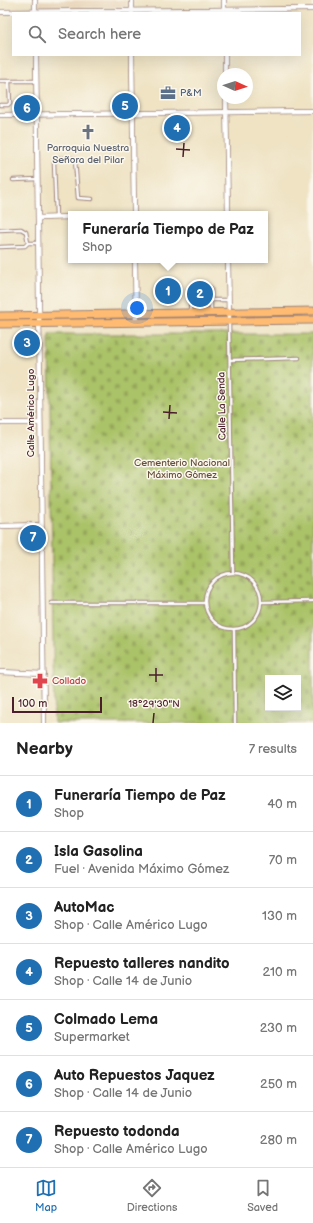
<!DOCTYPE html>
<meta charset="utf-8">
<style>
:root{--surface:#fff;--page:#f2f2f2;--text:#222;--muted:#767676;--line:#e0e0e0;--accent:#1f6fb2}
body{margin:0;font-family:"Balsamiq Sans",sans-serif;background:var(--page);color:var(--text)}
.controls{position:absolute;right:12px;bottom:12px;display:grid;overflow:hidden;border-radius:0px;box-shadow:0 4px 16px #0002}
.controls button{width:36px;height:36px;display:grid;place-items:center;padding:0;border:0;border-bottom:1px solid var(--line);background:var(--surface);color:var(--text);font:20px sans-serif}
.compass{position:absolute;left:217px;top:68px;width:36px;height:36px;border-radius:50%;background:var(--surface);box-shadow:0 4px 16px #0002;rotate:93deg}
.scale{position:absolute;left:12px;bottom:10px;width:90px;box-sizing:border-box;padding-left:4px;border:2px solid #4a1f2b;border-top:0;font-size:11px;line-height:14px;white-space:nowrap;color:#4a1f2b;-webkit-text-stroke:3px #fbf7ec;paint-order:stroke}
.you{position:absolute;left:137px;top:308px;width:14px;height:14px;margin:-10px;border:3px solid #fff;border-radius:50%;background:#1a73e8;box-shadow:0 0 0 6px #1a73e833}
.badge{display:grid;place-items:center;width:26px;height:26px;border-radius:50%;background:var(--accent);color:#fff;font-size:13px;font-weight:700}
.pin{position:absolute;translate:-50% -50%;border:2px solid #fff;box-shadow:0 1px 4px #0006}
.popup{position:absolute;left:68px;top:211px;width:200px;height:52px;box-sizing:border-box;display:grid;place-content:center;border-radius:0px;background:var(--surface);filter:drop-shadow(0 1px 3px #0005);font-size:13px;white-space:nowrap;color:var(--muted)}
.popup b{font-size:15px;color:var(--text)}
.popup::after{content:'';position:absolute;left:50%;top:100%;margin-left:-8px;border:8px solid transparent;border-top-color:var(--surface)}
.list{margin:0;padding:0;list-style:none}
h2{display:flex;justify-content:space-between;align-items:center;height:52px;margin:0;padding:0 16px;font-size:17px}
h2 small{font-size:13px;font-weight:400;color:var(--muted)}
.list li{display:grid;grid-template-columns:26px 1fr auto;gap:12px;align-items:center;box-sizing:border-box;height:56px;padding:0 16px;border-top:1px solid var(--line)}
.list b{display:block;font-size:15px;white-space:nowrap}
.list p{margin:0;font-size:13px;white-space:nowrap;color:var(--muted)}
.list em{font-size:13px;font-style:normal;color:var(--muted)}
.icon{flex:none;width:22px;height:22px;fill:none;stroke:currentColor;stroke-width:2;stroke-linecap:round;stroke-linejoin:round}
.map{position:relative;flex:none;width:313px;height:723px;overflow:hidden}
.search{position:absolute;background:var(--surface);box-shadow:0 4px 16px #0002;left:12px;right:12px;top:12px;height:44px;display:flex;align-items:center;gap:10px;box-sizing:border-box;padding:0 14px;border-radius:0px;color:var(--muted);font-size:15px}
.sheet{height:444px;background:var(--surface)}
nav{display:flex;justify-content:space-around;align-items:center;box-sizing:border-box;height:56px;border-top:1px solid var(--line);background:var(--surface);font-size:11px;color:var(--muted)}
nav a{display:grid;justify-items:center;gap:2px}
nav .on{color:var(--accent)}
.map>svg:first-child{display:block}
</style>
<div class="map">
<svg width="313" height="723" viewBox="0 0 313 723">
<defs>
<pattern id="cemetery-stones" width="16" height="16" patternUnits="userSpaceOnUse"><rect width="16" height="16" fill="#aac267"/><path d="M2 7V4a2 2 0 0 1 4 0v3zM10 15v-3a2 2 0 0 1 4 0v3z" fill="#94a65a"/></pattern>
</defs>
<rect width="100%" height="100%" fill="#fbf7ec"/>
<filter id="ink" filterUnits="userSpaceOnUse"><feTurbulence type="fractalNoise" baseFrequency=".025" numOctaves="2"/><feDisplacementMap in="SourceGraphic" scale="8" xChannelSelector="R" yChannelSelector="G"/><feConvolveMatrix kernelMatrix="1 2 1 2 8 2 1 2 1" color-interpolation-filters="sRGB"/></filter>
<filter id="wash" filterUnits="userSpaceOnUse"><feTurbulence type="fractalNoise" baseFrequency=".012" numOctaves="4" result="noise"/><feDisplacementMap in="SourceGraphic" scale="16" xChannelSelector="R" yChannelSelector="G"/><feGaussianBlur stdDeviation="0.9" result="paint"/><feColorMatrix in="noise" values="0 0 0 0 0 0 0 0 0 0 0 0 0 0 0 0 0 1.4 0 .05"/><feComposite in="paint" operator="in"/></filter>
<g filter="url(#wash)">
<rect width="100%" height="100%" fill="#efe3c4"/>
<!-- built -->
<path fill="#e9d4b7" d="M39 0H126V7L39 8Z"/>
<!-- cemetery -->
<path fill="url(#cemetery-stones)" stroke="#7a7049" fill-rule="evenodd" d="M49 334H313V723H54ZM268 678H298V708H268Z"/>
</g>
<g filter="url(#ink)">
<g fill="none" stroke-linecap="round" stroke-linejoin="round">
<!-- service casing -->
<g stroke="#9c8178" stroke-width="4.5">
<path id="service" d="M0 81H36
M0 105H8L10 103 9 81
M13 180 38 179
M56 217 54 162 58 158H73L75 160 78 198 92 199
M0 230 21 229 26 232 28 243
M0 247 25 246 28 243H39
M211 300H228
M190 313 191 288 193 285H207L211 288V311
M229 322 233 572
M230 360 299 358
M205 601a28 28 0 1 1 56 0a28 28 0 1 1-56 0Z
M262 602 313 601
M51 603H205
M234 630 235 723"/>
</g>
<!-- minor casing -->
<g stroke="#9c8178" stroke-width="6">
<path id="minor" d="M35 0V13
M132 0V13
M224 0V13
M0 12 313 9
M36 55 44 723
M132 55 134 214
M225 55V74
M226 98 228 214
M0 115 313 111
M39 218 71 217
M135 260 136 323
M228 260 229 321
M0 423H40
M0 526 41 525
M0 672 44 674"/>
</g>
<!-- primary casing -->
<g stroke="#9c8178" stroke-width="9">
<path id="primary" d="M0 316 313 311
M0 324 313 320"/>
</g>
<!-- service -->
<use href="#service" stroke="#fff" stroke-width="2.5"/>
<!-- minor -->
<use href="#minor" stroke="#fff" stroke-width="4.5"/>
<!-- primary -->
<use href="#primary" stroke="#febb71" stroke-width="7"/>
</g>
</g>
<!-- ticks -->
<path fill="none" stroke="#4a1f2b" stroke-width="1.5" d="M176 149 190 150M183 157 184 143M163 412 177 413M169 419 170 405M149 675H163M156 682V668M153 723 154 713"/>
<!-- icons -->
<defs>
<g id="office-bare" transform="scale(1.2)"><path d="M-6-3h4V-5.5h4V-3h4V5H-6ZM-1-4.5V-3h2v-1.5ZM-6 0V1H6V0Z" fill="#5c6f8a" stroke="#fbf7ec" stroke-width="2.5" paint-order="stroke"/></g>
<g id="church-bare" transform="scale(1.2)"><path d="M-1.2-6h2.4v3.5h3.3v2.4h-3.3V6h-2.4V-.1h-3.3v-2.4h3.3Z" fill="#6b7280" stroke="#fbf7ec" stroke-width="2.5" paint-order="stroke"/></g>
<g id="pharmacy-bare" transform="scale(1.2)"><path d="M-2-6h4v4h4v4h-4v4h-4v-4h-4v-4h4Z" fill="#e0444e" stroke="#fbf7ec" stroke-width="2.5" paint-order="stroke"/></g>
</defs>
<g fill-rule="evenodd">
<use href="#office-bare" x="168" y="93"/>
<use href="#church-bare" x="88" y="132"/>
<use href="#pharmacy-bare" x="40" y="681"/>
</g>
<g text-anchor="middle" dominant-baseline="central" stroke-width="3" stroke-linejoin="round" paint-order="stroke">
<!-- service labels -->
<g font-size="10" fill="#4e5e75" stroke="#fbf7ec" text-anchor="start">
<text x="180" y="93">P&amp;M</text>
</g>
<!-- worship labels -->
<g font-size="10" fill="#5b616d" stroke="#fbf7ec">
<text x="88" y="148">Parroquia Nuestra<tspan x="88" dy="12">Señora del Pilar</tspan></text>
</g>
<!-- street labels -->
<g font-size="10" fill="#4a1f2b" stroke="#fbf7ec">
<text transform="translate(222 406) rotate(-91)">Calle La Senda</text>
<text transform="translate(31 413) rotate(-90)">Calle Américo Lugo</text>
</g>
<!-- park labels -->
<g font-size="10" fill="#67503d" stroke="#fbf7ec">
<text x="182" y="463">Cementerio Nacional<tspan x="182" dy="12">Máximo Gómez</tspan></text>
</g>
<!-- health labels -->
<g font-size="10" fill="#be3a42" stroke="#fbf7ec" text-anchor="start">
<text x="52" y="681">Collado</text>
</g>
</g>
<g font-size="10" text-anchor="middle" fill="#4a1f2b" stroke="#fbf7ec" stroke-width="3" stroke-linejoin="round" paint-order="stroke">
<text x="154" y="707">18°29'30"N</text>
</g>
</svg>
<div class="controls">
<button><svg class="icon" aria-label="layers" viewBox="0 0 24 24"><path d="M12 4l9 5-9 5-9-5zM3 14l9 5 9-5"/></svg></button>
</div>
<svg class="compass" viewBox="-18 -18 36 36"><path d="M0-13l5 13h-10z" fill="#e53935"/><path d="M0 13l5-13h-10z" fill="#767676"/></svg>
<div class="scale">100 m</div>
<div class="you"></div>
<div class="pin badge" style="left:168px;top:291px">1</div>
<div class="popup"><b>Funeraría Tiempo de Paz</b>Shop</div>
<div class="pin badge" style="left:200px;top:294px">2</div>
<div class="pin badge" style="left:27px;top:343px">3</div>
<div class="pin badge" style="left:177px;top:128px">4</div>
<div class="pin badge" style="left:125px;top:106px">5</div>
<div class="pin badge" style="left:27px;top:108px">6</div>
<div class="pin badge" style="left:33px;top:538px">7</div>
<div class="search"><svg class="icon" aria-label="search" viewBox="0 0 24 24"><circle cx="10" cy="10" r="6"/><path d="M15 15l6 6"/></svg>Search here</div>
</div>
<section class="sheet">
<h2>Nearby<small>7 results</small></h2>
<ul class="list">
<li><span class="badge">1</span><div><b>Funeraría Tiempo de Paz</b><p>Shop</p></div><em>40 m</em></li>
<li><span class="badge">2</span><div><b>Isla Gasolina</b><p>Fuel · Avenida Máximo Gómez</p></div><em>70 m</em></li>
<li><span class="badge">3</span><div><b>AutoMac</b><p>Shop · Calle Américo Lugo</p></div><em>130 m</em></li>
<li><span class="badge">4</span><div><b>Repuesto talleres nandito</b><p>Shop · Calle 14 de Junio</p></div><em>210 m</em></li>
<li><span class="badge">5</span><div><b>Colmado Lema</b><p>Supermarket</p></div><em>230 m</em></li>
<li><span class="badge">6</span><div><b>Auto Repuestos Jaquez</b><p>Shop · Calle 14 de Junio</p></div><em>250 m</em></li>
<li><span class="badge">7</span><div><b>Repuesto todonda</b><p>Shop · Calle Américo Lugo</p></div><em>280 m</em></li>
</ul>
</section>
<nav>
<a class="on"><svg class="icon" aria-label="map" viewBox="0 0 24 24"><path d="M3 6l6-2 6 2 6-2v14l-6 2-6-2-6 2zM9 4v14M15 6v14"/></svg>Map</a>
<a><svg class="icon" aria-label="directions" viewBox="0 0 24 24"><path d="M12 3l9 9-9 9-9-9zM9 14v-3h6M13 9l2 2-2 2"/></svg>Directions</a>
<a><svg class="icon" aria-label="saved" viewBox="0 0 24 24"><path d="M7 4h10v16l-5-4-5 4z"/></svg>Saved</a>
</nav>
